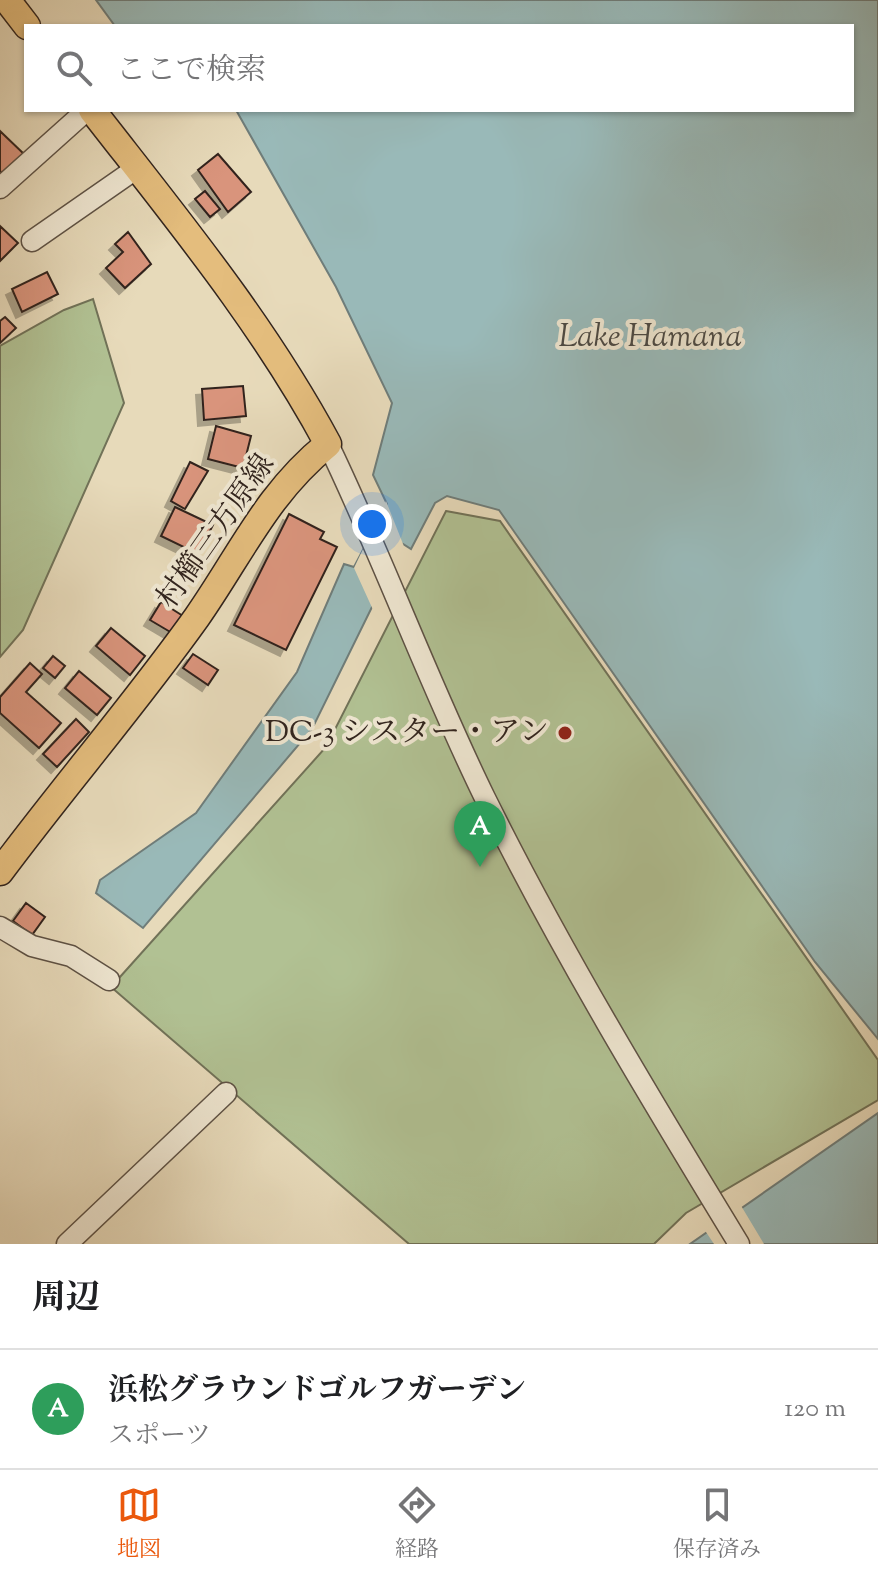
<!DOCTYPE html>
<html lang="ja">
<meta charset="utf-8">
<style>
:root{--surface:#fff;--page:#f2f2f2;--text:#202124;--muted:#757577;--line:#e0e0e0;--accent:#ea580c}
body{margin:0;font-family:"Sorts Mill Goudy","Noto Serif JP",serif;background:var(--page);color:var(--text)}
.you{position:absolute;left:372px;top:524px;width:28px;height:28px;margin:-20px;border:6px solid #fff;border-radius:50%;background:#1a73e8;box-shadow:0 0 0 12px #1a73e833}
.badge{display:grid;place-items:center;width:52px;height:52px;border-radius:50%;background:var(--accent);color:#fff;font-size:26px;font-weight:700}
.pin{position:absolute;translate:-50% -66px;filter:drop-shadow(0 2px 4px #0008)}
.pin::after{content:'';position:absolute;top:42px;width:28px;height:24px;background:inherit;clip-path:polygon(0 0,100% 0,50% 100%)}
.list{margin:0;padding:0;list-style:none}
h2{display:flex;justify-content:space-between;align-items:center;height:104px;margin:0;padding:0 32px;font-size:34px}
h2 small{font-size:26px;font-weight:400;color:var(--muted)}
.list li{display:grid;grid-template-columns:52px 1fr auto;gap:24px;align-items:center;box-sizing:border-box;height:120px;padding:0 32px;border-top:2px solid var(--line)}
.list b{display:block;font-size:30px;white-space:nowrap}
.list p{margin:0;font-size:26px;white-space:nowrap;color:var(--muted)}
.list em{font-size:26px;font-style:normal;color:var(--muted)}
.icon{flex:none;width:44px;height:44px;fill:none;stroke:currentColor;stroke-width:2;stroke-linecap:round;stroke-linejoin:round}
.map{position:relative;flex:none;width:878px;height:1244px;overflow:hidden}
.search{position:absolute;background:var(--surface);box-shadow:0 2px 6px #0004;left:24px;right:24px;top:24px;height:88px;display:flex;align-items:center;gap:20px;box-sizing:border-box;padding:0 28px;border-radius:0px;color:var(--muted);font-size:30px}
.sheet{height:224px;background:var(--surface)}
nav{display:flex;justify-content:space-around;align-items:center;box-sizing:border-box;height:112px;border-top:2px solid var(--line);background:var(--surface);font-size:22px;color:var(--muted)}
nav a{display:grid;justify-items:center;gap:4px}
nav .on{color:var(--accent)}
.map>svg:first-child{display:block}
</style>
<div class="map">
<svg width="878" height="1244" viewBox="0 0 878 1244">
<defs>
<filter id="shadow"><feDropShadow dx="-6" dy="6" stdDeviation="0" flood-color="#0004"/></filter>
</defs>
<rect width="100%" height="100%" fill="#e7daba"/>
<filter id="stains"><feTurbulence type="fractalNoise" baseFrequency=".0025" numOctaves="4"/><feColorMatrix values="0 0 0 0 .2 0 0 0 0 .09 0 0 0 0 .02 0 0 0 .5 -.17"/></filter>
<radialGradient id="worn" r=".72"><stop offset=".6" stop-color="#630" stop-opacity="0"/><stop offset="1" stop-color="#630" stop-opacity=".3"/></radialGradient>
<!-- green -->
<path fill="#b1c193" stroke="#717258" stroke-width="2" d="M93 299 124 403 23 630 0 657V346L64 310Z
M446 511 500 521 878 1060V1100L686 1213 654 1244H409L111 987 326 747Z"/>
<!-- water -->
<path fill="#99b9b8" stroke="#6f7d7a" stroke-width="2" d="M96 0H878V1039L815 962 499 510 447 496 435 503 411 549 403 544 312 729 143 928 96 893 100 880 196 813 297 672 344 564 354 567 387 504 373 475 392 403 336 287 236 110H852V26H115Z
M878 1113V1244H690Z"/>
<!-- pier -->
<path fill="#e7daba" d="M386 501 405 549 374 612 354 568Z
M740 1204 764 1244H714L704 1229Z"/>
<!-- building -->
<path fill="#d9947b" stroke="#31241e" stroke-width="2" filter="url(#shadow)" d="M0 131 25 155 5 176 0 171Z
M218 154 251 192 228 212 198 170Z
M205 191 220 209 210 217 195 199Z
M0 226 18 243 0 261Z
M128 232 151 264 125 288 106 268 123 252 115 244Z
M47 272 58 294 22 312 12 289Z
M5 317 16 328 0 343V321Z
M243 386 246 416 204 420 202 389Z
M216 426 251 436 243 468 208 459Z
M190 462 208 471 185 509 171 501Z
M175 507 213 525 198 554 161 536Z
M289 514 324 532 320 539 337 547 286 650 234 625Z
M161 602 183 616 172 633 150 620Z
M111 628 145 656 130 675 96 646Z
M193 654 218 670 208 685 183 668Z
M53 656 65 666 55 678 43 668Z
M30 663 42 674 26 692 61 723 39 748 0 713V697Z
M79 671 111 698 97 715 65 688Z
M76 719 89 732 57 767 43 754Z
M26 903 45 917 32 935 13 921Z"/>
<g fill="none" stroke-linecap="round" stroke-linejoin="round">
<!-- minor casing -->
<g stroke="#5e5245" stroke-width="23">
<path id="minor" d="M0 188 87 110
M32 241 137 168
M328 444C384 560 428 682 485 798 561 951 650 1098 739 1244
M0 927 32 946 71 956 109 980
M67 1244 226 1093"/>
</g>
<!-- major casing -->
<g stroke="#31241e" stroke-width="29">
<path id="major" d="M7 0 27 26
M0 872C64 786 135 704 197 617 241 554 267 493 328 444 263 323 176 218 92 110"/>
</g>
<!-- minor -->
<use href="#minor" stroke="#efe7d2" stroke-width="20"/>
<!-- major -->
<use href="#major" stroke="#e4bd7d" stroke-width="26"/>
</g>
<!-- markers -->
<circle fill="#8f2418" stroke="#efe7d2" stroke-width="3" cx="565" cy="733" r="8"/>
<g text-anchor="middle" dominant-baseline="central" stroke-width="8" stroke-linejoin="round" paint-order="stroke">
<!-- street labels -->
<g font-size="30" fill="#31241e" stroke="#efe7d2">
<text transform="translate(217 532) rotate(-55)">村櫛三方原線</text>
</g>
<!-- poi labels -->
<g font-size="30" fill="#31241e" stroke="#efe7d2" text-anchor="end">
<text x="549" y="733">DC-3 シスター・アン</text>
</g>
<!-- water labels -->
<g font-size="32" font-style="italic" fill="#4b4944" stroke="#efe7d2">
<text x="650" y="338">Lake Hamana</text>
</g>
</g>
<rect width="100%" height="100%" filter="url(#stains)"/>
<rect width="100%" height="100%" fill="url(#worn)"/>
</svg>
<div class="you"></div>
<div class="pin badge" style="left:480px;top:867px;background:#2e9e5b">A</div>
<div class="search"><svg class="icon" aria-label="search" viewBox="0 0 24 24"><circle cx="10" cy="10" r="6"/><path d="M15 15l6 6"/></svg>ここで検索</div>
</div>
<section class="sheet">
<h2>周辺<small></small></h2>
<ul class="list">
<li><span class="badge" style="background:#2e9e5b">A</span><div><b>浜松グラウンドゴルフガーデン</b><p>スポーツ</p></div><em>120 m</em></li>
</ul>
</section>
<nav>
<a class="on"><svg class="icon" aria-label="map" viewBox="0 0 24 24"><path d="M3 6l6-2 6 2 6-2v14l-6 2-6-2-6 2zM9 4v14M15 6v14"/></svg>地図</a>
<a><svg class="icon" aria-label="directions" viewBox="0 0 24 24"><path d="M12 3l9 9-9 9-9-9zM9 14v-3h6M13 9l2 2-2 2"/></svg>経路</a>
<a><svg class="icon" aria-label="saved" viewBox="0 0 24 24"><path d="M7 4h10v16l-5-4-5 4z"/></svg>保存済み</a>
</nav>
